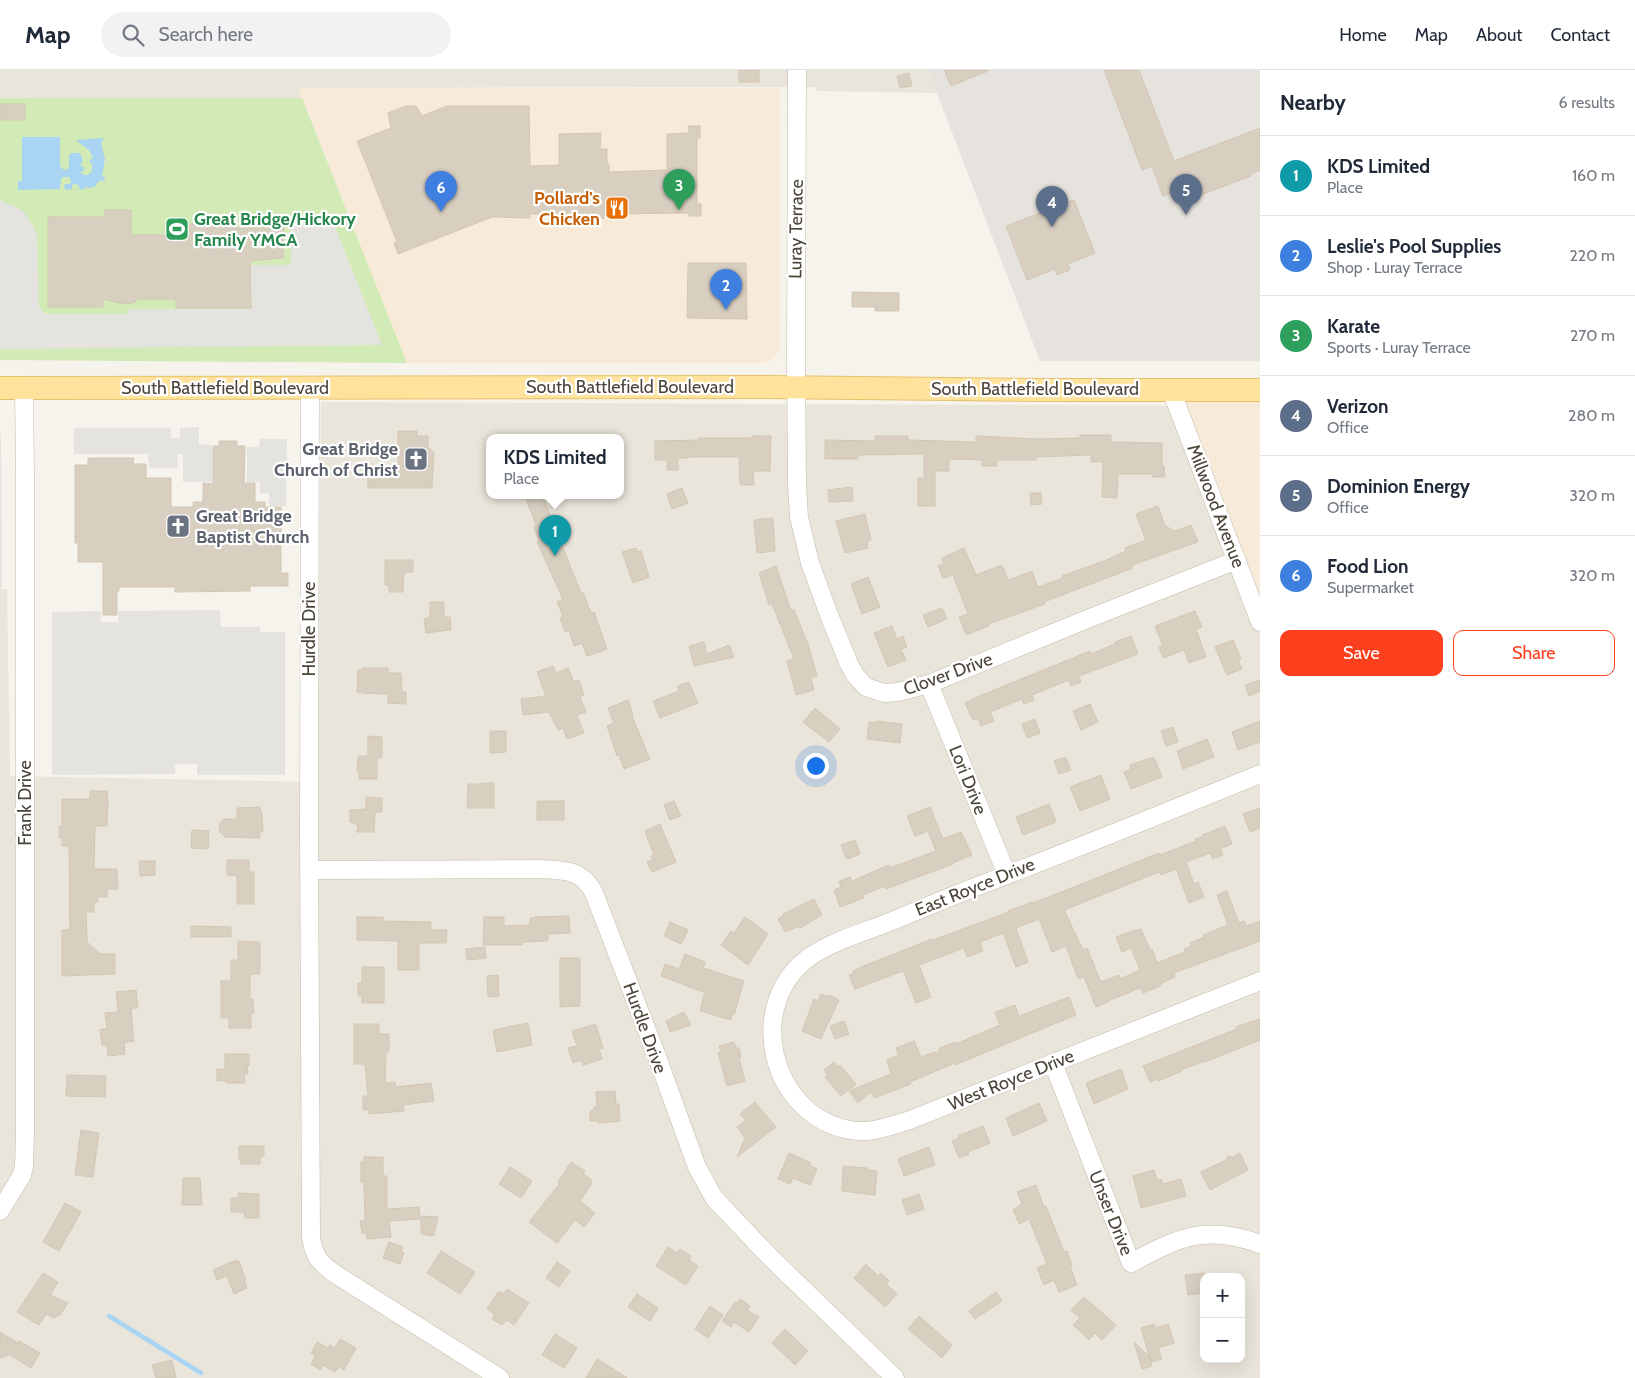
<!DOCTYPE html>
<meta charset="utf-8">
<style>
:root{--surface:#fff;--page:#f2f2f3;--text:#1f2937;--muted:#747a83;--line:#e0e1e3;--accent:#fc3f1d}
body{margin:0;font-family:Cabin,sans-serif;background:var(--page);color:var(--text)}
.controls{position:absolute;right:15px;bottom:15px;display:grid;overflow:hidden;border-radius:10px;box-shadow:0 5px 20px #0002}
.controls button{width:45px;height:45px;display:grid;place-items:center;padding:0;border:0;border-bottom:1px solid var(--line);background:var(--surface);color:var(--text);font:25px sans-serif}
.you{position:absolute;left:815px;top:695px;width:18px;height:18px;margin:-12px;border:4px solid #fff;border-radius:50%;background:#1a73e8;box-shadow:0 0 0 8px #1a73e833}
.badge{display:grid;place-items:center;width:32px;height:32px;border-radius:50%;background:var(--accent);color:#fff;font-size:16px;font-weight:700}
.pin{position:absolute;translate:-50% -41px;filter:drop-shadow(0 1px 2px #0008)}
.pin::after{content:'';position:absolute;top:26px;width:18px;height:15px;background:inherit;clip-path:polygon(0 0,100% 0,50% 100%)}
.popup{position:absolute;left:486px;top:364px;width:138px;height:65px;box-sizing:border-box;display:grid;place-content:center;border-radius:10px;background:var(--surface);filter:drop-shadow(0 1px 4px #0005);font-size:16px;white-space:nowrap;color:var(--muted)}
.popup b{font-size:19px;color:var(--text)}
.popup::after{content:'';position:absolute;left:50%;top:100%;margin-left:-10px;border:10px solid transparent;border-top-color:var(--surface)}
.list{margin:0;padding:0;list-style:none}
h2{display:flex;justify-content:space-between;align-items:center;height:65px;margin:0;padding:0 20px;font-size:21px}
h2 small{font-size:16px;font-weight:400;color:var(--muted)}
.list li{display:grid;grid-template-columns:32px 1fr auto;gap:15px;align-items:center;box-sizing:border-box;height:80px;padding:0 20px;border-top:1px solid var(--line)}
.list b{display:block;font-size:19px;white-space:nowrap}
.list p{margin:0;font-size:16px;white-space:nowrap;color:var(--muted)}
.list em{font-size:16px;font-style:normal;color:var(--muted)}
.actions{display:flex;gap:10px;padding:15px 20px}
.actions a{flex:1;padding:11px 0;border:1px solid var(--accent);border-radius:10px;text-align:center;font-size:18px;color:var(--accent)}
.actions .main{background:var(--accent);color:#fff}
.icon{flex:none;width:28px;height:28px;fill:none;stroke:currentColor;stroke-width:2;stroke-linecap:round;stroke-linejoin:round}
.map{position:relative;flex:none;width:1260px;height:1308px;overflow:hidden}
header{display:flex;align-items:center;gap:30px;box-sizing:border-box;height:70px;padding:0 25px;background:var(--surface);border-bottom:1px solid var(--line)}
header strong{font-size:24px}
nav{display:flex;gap:28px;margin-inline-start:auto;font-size:18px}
.search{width:350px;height:45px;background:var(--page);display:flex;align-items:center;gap:12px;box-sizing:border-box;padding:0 18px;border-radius:28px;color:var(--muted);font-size:19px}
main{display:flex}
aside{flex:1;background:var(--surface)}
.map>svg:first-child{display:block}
</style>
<header>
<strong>Map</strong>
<div class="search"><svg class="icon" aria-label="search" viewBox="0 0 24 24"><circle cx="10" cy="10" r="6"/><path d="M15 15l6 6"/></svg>Search here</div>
<nav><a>Home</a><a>Map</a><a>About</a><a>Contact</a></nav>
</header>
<main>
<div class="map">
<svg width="1260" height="1308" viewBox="0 0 1260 1308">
<rect width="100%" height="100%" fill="#f6f3ec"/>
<!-- residential -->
<path fill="#eae5da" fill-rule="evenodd" d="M0 0H928L937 23 816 21V17L298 18 302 28H0Z
M321 332 1260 336V1308H0V519H7L10 706 317 712ZM490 367H620V425H490ZM1204 1207H1241V1289H1204Z"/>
<!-- commercial -->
<path fill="#f7ead8" d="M298 18H780V278L777 285 770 291 763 293H407Z
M1171 320H1260V550Z"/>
<!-- industrial -->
<path fill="#e6e2dd" d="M928 0H1260V291H1040Z"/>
<!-- green -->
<path fill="#d2eab5" d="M0 28H302L407 293 0 290Z"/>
<!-- parking -->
<path fill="#e5e3e0" d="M0 128 3 132 18 138 25 143 33 156 37 166 39 237 42 241 46 244H129V239H252L250 195H291V152L332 149 382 275 0 279Z
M199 357V374L212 375V412H183V384H178V398H149L148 384H74V358H171V368H180V358Z
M1 363 2 518H0V364Z
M260 369H287L286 436H269V423H260V412H247V377H259Z
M220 540 221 557H260V562H285V705H197V694H175V704L52 705V542L101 541V552H118V541Z"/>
<!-- water -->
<path fill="#a9d4f2" d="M22 67H60V96L64 100 68 99 69 96V86L71 83H80L83 90 80 96 84 97V101L80 102 84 105H88L92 101V93H90V89H93C91 78 82 76 76 70L104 68 101 74 105 89 102 106 105 107 104 111 101 110 96 114V116L90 118 84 117 85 120 79 119V115L74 114 72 115V119L66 120 64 116 65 114H70L71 111 69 107H63L61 109 60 119 18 120V111H22Z"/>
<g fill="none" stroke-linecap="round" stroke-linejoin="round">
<!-- stream -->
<path stroke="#a9d4f2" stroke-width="4.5" d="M109 1246 201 1303"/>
</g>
<!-- building -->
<path fill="#d8cfc1" stroke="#d3c7b4" d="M739 0H759V12H739Z
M944 0H988V1L951 16Z
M1104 0H1139L1174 91 1260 58V100L1250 104 1251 106 1190 129V127L1177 132 1173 122 1163 126 1152 96 1142 100Z
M909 3 912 16 900 18 897 6Z
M0 34H25V50H0Z
M406 36H416L422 46 447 36H529L530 96 559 95V64L601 63 600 79H607V95L609 94V102L667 100V64L689 63 688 56H700V68H697V134H701V146H689V143L604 144V148H556V144H530V148L492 147 398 184 394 173 397 172 357 71 391 58 388 43Z
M1074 130 1095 183 1068 194 1070 200 1057 205 1055 199 1027 210 1006 156Z
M105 140H131V165H177V154H237V158H284L283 188 250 191 251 238H176V229H136V232L125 234 103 229V237H48V147H105Z
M688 193H746L747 249 687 248Z
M852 222 899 223V241H875V237H852Z
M398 361H417V366H428V379H431V382H434L432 418H368L367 395 398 396Z
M1080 365H1111V372L1162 373V396H1164L1165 407H1152V404H1118L1117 428 1102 427 1103 392H1091V385L1036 387V390H997V396H982V390L956 389 949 390V401H935V436H918V408H924V384L858 385V389H825V370L876 371 875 366H908V370L976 372V366L1037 369 1080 368Z
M752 366H771L770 401H753L754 415H740L739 387H688V388H678V400H667V390H655V371L700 370 699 368H752Z
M219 371H237V376H245L244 413H255V432H265V437H281V503H288V516H250V521L175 522V517H119V521H117V545H103V492H78V473H75V395H88V388H134L133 394H146V408H171V437H193V432H203V413L213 414V376H219Z
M852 417 853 431 829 432 828 420Z
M682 418 688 433 672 439 667 424Z
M1030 423H1041L1042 434 1031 435Z
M531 425H542L581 523 583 522 591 543 594 542 607 579 587 586 582 573 574 576 569 561 565 562 560 548 563 546 557 532 563 529 537 472 539 471 534 457 536 456 535 452 525 427Z
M1158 436 1165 456 1175 461 1191 455 1198 472 1132 495 1133 498 1044 532 1045 534 989 554V556L966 565 959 547 968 544 953 505 943 508 938 496 944 494 942 488 964 478 976 505 1002 495 1008 510 1032 501 1038 517 1063 508 1062 506 1104 491 1126 481 1125 478 1146 470 1136 444Z
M865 444 871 470 867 471 868 478 845 483 836 451Z
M773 448 775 481 757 483 754 450Z
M636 478 637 482 641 481 649 507 633 513 622 482Z
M385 490H413V502H404L403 522H389V515H385Z
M776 496 791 541 794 540 808 574 817 606 811 608 814 620 796 625 787 591 794 589 772 534 769 535 759 503Z
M868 507 880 537 862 544 851 514Z
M430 532H444V547H450L451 560 426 563 424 549 430 547Z
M942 538 947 549 928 557 923 545Z
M1195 541 1202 557 1196 559 1206 587 1189 593 1184 580 1163 588 1159 577 1163 576 1155 556Z
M892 556 897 569 903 566 907 577 901 579 906 590 888 597 874 563Z
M1131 566 1138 584 1079 606 1081 612 1071 616 1069 610 1032 625 1034 630 1024 634 1022 629 990 642 994 651 981 656 978 648 973 650 965 633 972 630V629L1090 581 1091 584 1115 574V572Z
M1233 570 1241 589 1238 590 1242 599 1227 605 1215 577Z
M704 572 707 584 729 575 734 587 694 596 689 576Z
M553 596 556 603 568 598 574 612 579 610 584 625 580 627 586 642 577 645 584 663 567 669 563 658 558 660 549 642 523 645 521 629 546 626 537 602Z
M362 598H388V603H401L402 622H406V634L388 633V624L362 623V622H357L358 600H362Z
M1260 610V621L1249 626 1245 615Z
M689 612 698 633 660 648 653 631 679 621 677 616Z
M628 630 633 645 632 646 650 689 624 699 619 685 617 686 607 656 614 653 608 638Z
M1090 634 1098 652 1081 660 1073 641Z
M815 638 840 659 829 672 803 652Z
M1035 649 1040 663 1027 668 1022 654Z
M876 651 902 654 900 673 867 669 869 652 876 653Z
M1260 651V672L1238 680 1232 662Z
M1173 657 1178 672 1166 676 1161 661Z
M490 661H506V682L490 683Z
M368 666 382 667V688H377V709H359V701H357L358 686H368Z
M1207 669 1214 687 1183 699 1177 681Z
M1066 687 1071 700 1059 704 1054 691Z
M1154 687 1162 707 1131 719 1124 702 1131 699 1130 695Z
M1101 705 1110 729 1080 741 1070 717Z
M481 713H494V738H467L468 714H481Z
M90 721H107L108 732 107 756H95L94 799H117L118 819H107V827H98V832H94V842H86L87 872 100 884H115V904L62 906V860H70L69 776H62V768H59V756H62V729H90Z
M366 727 382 728V742H375L374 762H357L358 755 350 752V740L366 739Z
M537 731H564V750H537Z
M674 731 681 746 670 750 664 735Z
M1049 734 1056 752 1023 765 1016 747Z
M260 737 262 746 263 761H260V768L225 767 220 762 219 754 224 749H237V738Z
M930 737 943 769 961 762 972 785 953 793V794L886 819 885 816 863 825 864 828 840 837 834 820 841 817 839 811 850 807 852 811 889 795 890 798 936 781 928 761 915 766 907 746Z
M1260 738V758L1250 762 1243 744Z
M660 754 676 792 652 802 647 792 653 790 651 786 654 785 645 761Z
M1225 756 1232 774 1220 779 1223 785 1213 789 1210 783 1186 792 1194 814 1198 812 1204 827 1189 833 1176 799 1161 805 1159 802 1064 840 1083 880 1087 878 1101 912 1119 905 1120 909 1140 900 1131 878 1122 882 1116 867 1135 860V861L1141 859 1150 880 1152 879 1157 893 1185 882 1184 879 1191 876 1190 873 1204 867 1203 865 1228 855 1217 825 1227 821 1239 853 1244 851 1247 856 1260 851V871L1174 903 1175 907 1160 914 1161 915 1158 917 1143 923 1140 918 1108 931V932L1096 937 1084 907 1078 909 1066 876 1052 882 1039 849 1016 858 1028 892 1016 897 1003 863 980 872 983 881 967 887 964 878 919 895 931 927 916 933 903 901 855 919 849 905 854 903 853 901 866 895 932 869 933 870 1009 842 1008 841 1032 832 1033 833 1069 819 1159 783 1160 785 1196 771 1195 769 1202 767V765Z
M192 760 209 761 208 779 191 778Z
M855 770 860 784 847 789 841 775Z
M227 790H249V802H254V834H237V806L227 805Z
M139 791H155V805L140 806Z
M814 829 822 845 800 858 799 856 785 862 778 849 784 845 783 844Z
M569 846 570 863 548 864V871L522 872V875H483L484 847H504V856L530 855V848H534V847Z
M357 847H383V851L431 852V860H447L446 873H419V900H398V871L357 870Z
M745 847 768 864 748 895 721 875 731 861 734 863Z
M670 852 688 860 681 874 664 866Z
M191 856 231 857V867H191Z
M238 871 260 872V904H250V929H253L254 943H251V958H229V948H221V911H231V890H238Z
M485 877 486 888 467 890 466 879Z
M685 884 705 892 703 898 744 911 734 945 732 944 731 950 700 941 704 925 708 924 661 906 665 894 679 899Z
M560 888H580V936L560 937Z
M362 897H384V933H362V926H358V913H362Z
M498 905 499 926 488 927 487 906Z
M136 920 138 938H131L134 971 124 973 125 984 108 986 107 975H102L100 960 107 958 105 943 118 942 116 922Z
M821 924 828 927 829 925 839 930 821 969 802 961 814 929 818 931Z
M1069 927 1076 945 955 995V993L910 1012 911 1014 874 1028 871 1022 858 1033 849 1021 891 1004 887 990 899 985 896 978 914 971 921 987 935 982 939 984 938 980 941 979 940 978 955 972 956 974 1000 955 995 942 1015 935 1019 946Z
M684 942 691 955 670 962 666 951Z
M1260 949V970L1205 992V991L1181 1000 1182 1001 1158 1011 1157 1009 1150 1012 1143 996 1237 959 1236 957Z
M844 951 849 964 835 969 830 956Z
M528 953 532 975 497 982 493 960Z
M354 954H379V964H389V981L386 984 385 1013 395 1012 396 1017 431 1013 434 1031 403 1035 404 1041 369 1044V1039L363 1040V1026H368L365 994H354Z
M592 955H596L603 978 599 979 602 989 583 995 581 990 573 993 568 978 577 976 572 961Z
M734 972 736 978H739L741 988H739L745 1011 727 1016 718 983 721 982 719 976Z
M225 984H249V996H247L248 1004H244L245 1013H226V1011H217V999H225Z
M834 992 838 997 840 995 856 1014 841 1026 825 1007 828 1005 824 1000Z
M1121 999 1128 1019 1094 1034 1086 1013Z
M67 1005 106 1006 105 1027 66 1026Z
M615 1021 616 1034H619L620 1051 598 1053V1051H590V1042L597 1035 596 1022Z
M755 1032 776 1057 737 1087 745 1068 737 1057 745 1050 740 1044Z
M1039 1033 1047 1051 1013 1066 1006 1048Z
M983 1056 990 1073 968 1082 969 1084 959 1088 952 1071 959 1068 958 1066Z
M81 1060 99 1063 93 1107 75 1105Z
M239 1076H264V1086H260V1094H241V1090H239Z
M929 1077 935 1095 904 1106 898 1089Z
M789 1083 811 1093 809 1095 817 1099 810 1115 793 1108 790 1114 778 1109Z
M1240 1083 1248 1100 1210 1120 1201 1102 1226 1090 1228 1086 1233 1087Z
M364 1087H383V1106H387V1139L419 1137 420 1149 389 1151 391 1167 367 1169 366 1163H362L360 1151 365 1150 364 1112H361V1092H364Z
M571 1092 585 1101 583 1104 592 1110 590 1112 592 1113 580 1131 595 1143 584 1157 575 1150 557 1173 529 1152 560 1113 558 1112Z
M843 1096 867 1098V1100L877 1101 875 1125 842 1121Z
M510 1097 532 1111 521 1128 499 1114Z
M1154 1100 1157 1110 1161 1109 1163 1114 1181 1109 1186 1126 1141 1138 1133 1106Z
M183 1108H200L202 1135H182Z
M1036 1115 1044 1137 1046 1136 1064 1182 1067 1181 1072 1195 1070 1196 1077 1215 1059 1222 1054 1210 1044 1215 1037 1198 1047 1194 1029 1149 1019 1154 1013 1140 1022 1134 1017 1122Z
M238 1123 259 1124V1148H245L244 1142H231V1128H238Z
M919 1124 924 1139 907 1145 902 1130Z
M65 1133 81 1142 59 1181 43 1172Z
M421 1146 438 1147 434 1166 421 1164Z
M389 1172 403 1177 401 1181 404 1183 400 1194 383 1188Z
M668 1177 677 1183 680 1179 691 1186 689 1190 698 1196 686 1215 656 1196Z
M441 1181 475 1202 460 1224 427 1203Z
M236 1190 237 1192 239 1191 246 1210 244 1211 247 1218 234 1224 227 1206 217 1210 213 1200Z
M557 1192 570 1201 559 1217 546 1208Z
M866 1194 878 1206 881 1203 889 1211 886 1214 897 1224 885 1237 854 1208Z
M43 1203 58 1212 50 1225 68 1233 60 1245 53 1248 46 1244 39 1255 17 1242Z
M1204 1203V1223L1188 1225 1185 1205Z
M507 1219 529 1233 514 1255 507 1250 502 1255 492 1249 495 1245 487 1239 498 1222 504 1224Z
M996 1222 1002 1231 975 1249 969 1241Z
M637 1224 658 1238 650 1251 628 1237Z
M1084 1227 1116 1255 1102 1270 1095 1263 1089 1270 1073 1255 1080 1248 1071 1240Z
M740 1229 750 1236 747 1240 759 1247 749 1262 734 1252 731 1257 722 1251 735 1232 737 1233Z
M710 1236 723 1245 708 1268 695 1259Z
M919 1246 952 1275 942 1288 908 1259Z
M1154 1254 1155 1258 1168 1254 1174 1273 1158 1278 1162 1289 1151 1292 1141 1258Z
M785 1259 808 1281 795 1295 772 1273Z
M0 1262 18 1273 19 1271 40 1283 31 1298 10 1285 0 1288Z
M555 1264 577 1278 564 1298 542 1285Z
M340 1269 356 1278 344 1300 339 1297 335 1302 323 1295 320 1300 311 1294 315 1286 311 1283 317 1272 328 1278 330 1275 335 1278Z
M1134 1272 1150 1287 1152 1296 1142 1299Z
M597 1289 615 1300 627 1308H586Z
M172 1290 176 1308H156L152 1295Z"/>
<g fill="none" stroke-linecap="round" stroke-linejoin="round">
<!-- minor casing -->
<g stroke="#c2bbae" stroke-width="19">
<path id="minor" d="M797 0 796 288 797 414 799 447 810 493 829 545 849 594 855 605 866 617 884 623 898 622 929 614 1090 548 1237 490
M310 318 309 763 311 1167C314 1187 319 1192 335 1204L500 1308
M1171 320 1260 552
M929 614 1007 805
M1260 704C1169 741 1078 778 986 813 951 826 917 841 882 855 858 864 832 872 811 886 743 933 770 1046 850 1060 871 1064 890 1056 910 1050L1260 911
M309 800 539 799C563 800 582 799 594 823L656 984 697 1097 714 1128 769 1186 895 1308
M1053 993 1131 1193C1179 1167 1206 1154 1260 1174
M0 1141 22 1105 24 1096 25 1064V404L24 318"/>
</g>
<!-- major casing -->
<g stroke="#e6c16a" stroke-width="24">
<path id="major" d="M0 318 766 317 1047 320H1260"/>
</g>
<!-- minor -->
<use href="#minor" stroke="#fff" stroke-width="18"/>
<!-- major -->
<use href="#major" stroke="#ffe39c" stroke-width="22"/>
</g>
<!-- icons -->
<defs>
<g id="restaurant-square" transform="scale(1.25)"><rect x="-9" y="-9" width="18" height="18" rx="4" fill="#e8710a" stroke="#fff"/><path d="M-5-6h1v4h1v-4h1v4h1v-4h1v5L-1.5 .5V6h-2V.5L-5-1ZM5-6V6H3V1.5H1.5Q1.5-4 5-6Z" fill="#fff"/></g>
<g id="stadium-square" transform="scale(1.25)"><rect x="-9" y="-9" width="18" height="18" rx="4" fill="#2e9e5b" stroke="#fff"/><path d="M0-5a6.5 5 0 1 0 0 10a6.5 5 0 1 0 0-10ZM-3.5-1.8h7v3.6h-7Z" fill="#fff"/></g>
<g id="church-square" transform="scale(1.25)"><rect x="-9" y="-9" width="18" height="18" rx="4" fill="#6b7280" stroke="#fff"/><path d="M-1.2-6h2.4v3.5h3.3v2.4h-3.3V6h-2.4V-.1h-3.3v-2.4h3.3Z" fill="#fff"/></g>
</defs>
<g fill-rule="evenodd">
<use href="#restaurant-square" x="617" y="138"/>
<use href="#stadium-square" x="177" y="159"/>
<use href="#church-square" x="416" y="389"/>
<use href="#church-square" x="178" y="456"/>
</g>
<g text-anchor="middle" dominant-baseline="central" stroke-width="4.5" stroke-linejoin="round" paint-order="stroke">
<!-- food labels -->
<g font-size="18" font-weight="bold" fill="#c56008" stroke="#fff" text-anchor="end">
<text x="600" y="128">Pollard's<tspan x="600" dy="21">Chicken</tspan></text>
</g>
<!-- leisure labels -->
<g font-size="18" font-weight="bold" fill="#27864d" stroke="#fff" text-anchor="start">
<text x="194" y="149">Great Bridge/Hickory<tspan x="194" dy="21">Family YMCA</tspan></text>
</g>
<!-- street labels -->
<g font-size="18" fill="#4b4439" stroke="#fff">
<text transform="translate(796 159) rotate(-89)">Luray Terrace</text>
<text x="630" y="317">South Battlefield Boulevard</text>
<text x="225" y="318">South Battlefield Boulevard</text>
<text x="1035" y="319">South Battlefield Boulevard</text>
<text transform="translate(1216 436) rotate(69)">Millwood Avenue</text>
<text transform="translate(309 559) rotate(-90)">Hurdle Drive</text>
<text transform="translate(948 604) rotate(-20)">Clover Drive</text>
<text transform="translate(968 710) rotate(68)">Lori Drive</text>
<text transform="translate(25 733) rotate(-90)">Frank Drive</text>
<text transform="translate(975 817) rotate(-22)">East Royce Drive</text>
<text transform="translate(645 958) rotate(70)">Hurdle Drive</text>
<text transform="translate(1011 1010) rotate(-22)">West Royce Drive</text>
<text transform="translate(1111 1143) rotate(68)">Unser Drive</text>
</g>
<!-- worship labels -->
<g font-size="18" font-weight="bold" fill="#5b616d" stroke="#fff" text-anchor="end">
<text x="398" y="379">Great Bridge<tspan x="398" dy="21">Church of Christ</tspan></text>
<text x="196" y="446" text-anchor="start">Great Bridge<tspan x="196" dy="21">Baptist Church</tspan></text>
</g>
</g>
</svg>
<div class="controls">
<button>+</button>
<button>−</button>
</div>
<div class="you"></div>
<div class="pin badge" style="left:555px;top:486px;background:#0f9aa8">1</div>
<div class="popup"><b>KDS Limited</b>Place</div>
<div class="pin badge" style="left:726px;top:240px;background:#3f7fe0">2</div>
<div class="pin badge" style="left:679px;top:140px;background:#2e9e5b">3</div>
<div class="pin badge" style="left:1052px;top:157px;background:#5c6f8a">4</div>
<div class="pin badge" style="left:1186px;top:145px;background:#5c6f8a">5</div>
<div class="pin badge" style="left:441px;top:142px;background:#3f7fe0">6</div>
</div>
<aside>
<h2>Nearby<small>6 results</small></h2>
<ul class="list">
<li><span class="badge" style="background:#0f9aa8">1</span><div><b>KDS Limited</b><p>Place</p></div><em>160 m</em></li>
<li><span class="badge" style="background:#3f7fe0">2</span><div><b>Leslie's Pool Supplies</b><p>Shop · Luray Terrace</p></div><em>220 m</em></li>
<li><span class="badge" style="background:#2e9e5b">3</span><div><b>Karate</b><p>Sports · Luray Terrace</p></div><em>270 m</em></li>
<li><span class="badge" style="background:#5c6f8a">4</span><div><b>Verizon</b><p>Office</p></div><em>280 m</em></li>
<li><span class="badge" style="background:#5c6f8a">5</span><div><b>Dominion Energy</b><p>Office</p></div><em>320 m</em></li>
<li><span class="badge" style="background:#3f7fe0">6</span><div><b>Food Lion</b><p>Supermarket</p></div><em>320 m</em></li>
</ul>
<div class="actions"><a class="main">Save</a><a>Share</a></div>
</aside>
</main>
